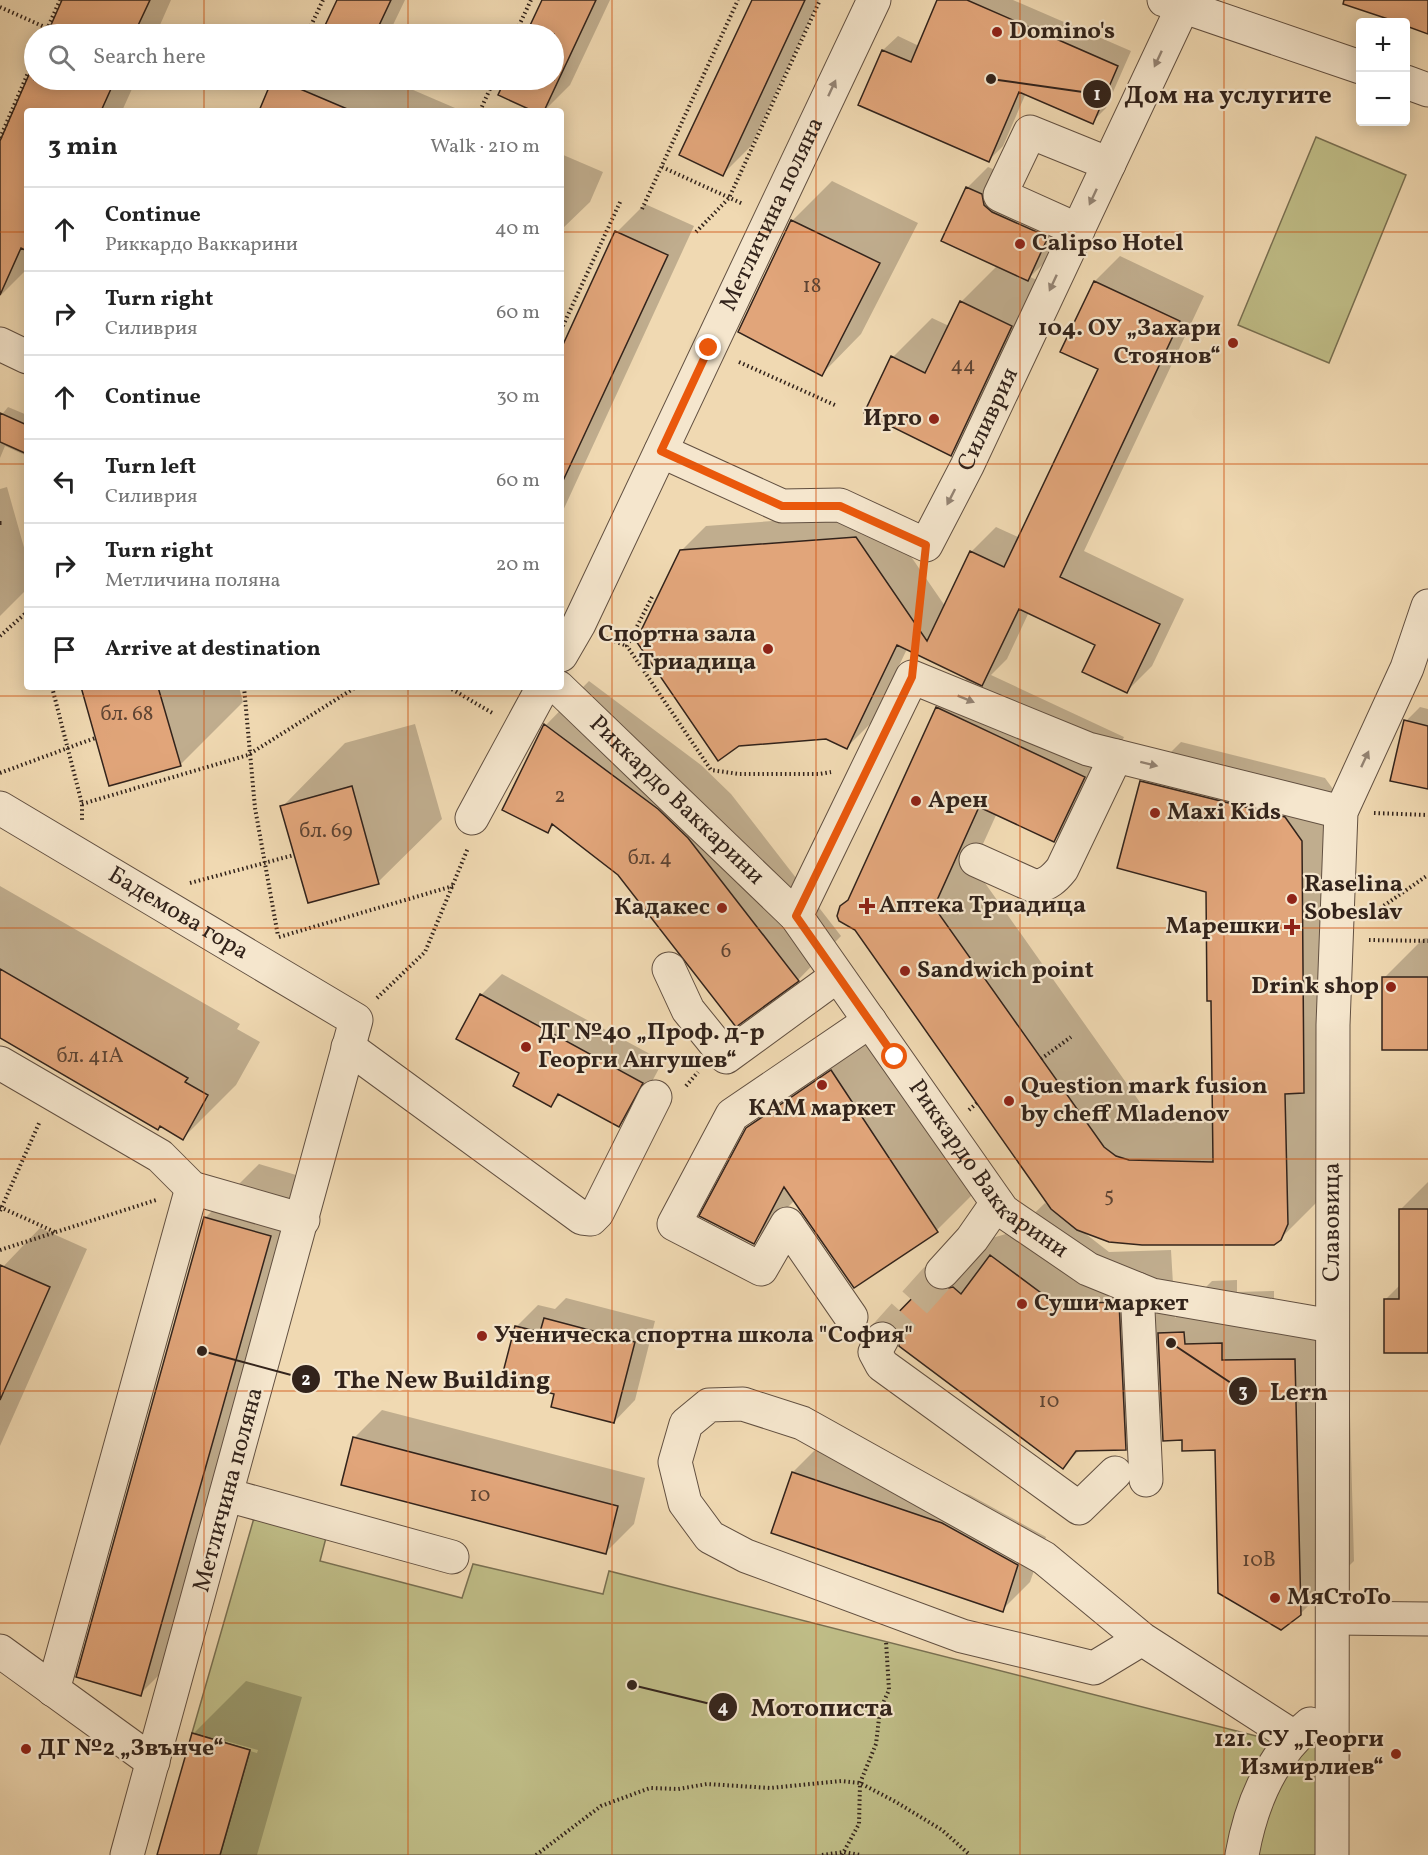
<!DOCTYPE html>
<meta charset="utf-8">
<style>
:root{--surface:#fff;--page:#f6f6f6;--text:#222;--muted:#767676;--line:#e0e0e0}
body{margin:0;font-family:Vollkorn,serif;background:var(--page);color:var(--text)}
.controls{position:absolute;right:18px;top:18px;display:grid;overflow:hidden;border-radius:6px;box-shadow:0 3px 15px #0003}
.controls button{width:54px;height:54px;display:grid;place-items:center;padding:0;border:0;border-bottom:2px solid var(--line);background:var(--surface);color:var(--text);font:30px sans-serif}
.stop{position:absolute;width:18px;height:18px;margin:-14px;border:4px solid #ea580c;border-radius:50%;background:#fff}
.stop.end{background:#ea580c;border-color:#fff;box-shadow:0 2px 6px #0008}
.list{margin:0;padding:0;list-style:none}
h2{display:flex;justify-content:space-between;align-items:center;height:78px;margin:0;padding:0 24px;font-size:26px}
h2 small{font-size:20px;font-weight:400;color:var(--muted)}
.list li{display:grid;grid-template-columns:39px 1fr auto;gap:18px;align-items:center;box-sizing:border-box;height:84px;padding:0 24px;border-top:2px solid var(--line)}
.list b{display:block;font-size:22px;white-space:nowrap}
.list p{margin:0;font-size:20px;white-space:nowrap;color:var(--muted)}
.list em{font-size:20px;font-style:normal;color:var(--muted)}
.icon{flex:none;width:33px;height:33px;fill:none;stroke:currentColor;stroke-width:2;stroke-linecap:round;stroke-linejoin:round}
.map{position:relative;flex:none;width:1428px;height:1855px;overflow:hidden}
.search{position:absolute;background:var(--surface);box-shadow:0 3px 15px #0003;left:24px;top:24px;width:540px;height:66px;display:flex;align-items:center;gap:15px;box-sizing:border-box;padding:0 21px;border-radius:33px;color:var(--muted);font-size:22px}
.panel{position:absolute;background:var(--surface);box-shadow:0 3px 15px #0003;left:24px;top:108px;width:540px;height:582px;border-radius:6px}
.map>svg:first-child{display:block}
</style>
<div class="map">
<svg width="1428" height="1855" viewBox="0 0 1428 1855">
<rect width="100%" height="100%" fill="#f0d9b2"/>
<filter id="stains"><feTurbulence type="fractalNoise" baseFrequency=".00333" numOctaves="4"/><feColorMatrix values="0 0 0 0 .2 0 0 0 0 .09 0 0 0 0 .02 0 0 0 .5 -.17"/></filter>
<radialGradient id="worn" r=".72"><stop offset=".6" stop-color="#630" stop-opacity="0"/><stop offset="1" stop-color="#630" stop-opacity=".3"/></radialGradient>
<!-- green -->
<path fill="#c0be88" stroke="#797052" stroke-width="1.5" d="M1316 137 1406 175 1329 363 1238 325Z
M256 1511 328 1530 320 1561 462 1598 473 1564 603 1594 609 1571 1272 1740 1230 1855H220L250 1750 192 1733Z
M1315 1739 1323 1745 1317 1855H1254L1285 1765Z"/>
<!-- shadow -->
<path fill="#0003" fill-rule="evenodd" d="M64 0H171L156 34H48Z
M339 0H405L393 25 384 34H325Z
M544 0H610L570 85 544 111H537L500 94 507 80H554V34H528Z
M753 0H819L751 146 723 174Z
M939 0H1013L1131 51 1106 108 1092 122 1026 93 1003 146 988 161 860 105 883 50 898 36 919 46Z
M34 66V80H136L122 111H27V269L0 296V144Z
M274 80H390L462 111H261Z
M561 154 603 172 590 202 561 230Z
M988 167 1003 173 1005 184 1068 215 1049 258 1030 277 1051 286 991 414 951 454 893 357 932 318 949 326 961 302 997 266 967 188Z
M832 181 918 223 861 334 822 374 792 221Z
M645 204 694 226 561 515V352L617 232Z
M1120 256 1204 296 1084 551 1184 599 1152 666 1127 691 1097 644 1029 612 1007 659 991 675 1124 737 1094 800 1054 840 997 813 973 866 1144 1108 1170 1121 1214 1122 1207 890 1141 782 1181 742 1325 778 1341 800 1320 1199 1280 1239 1265 1245 1142 1243 1082 1231 1109 1252 1171 1250 1175 1318 1212 1281 1237 1280V1292L1274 1291V1308L1347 1306 1354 1561 1300 1614 1216 1449 1183 1439 1163 1411 1125 1448 1080 1450 1062 1467 928 1284 981 1231 992 1238 1006 1234 1010 1237 1045 1203 1052 1208 856 929 844 924 839 916 841 906 853 895 937 708 968 677 907 649 872 722 847 747 681 551 706 526 881 513 945 606 971 552 996 527 1020 538 1100 369 1062 351 1095 281Z
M8 407 27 415V456L5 446 0 458V417Z
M7 487 27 558V589L0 616V489Z
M589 681 701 765 731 794 841 936 798 980 555 824 548 831 504 809 546 725Z
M86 687H239L243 702 180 765Z
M1420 707 1428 709V788L1406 721Z
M415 724 442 819 378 882 282 807 345 743Z
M0 886 240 1024 237 1029 260 1042 236 1085 183 1138 0 1037Z
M1424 938H1428V1048L1384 978Z
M502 974 663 1061 640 1104 619 1125 561 1094 551 1105 521 1073 481 995Z
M884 1019 990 1177 937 1230 795 1200 753 1242 748 1129 801 1075Z
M259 1164 323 1183 193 1641 140 1694 78 1676 206 1217Z
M1428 1182V1351L1385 1300 1401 1284 1400 1210Z
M40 1228 87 1249 0 1446V1270Z
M566 1298 655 1321 635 1400 614 1422 517 1326 538 1305 555 1309Z
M382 1410 645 1478 634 1524 606 1552 354 1438Z
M821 1444 970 1495 1046 1537 1030 1582 1002 1610 793 1472Z
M246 1681 302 1697 257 1855H159L193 1734ZM226 1741 258 1750 257 1753 226 1744Z"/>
<!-- building -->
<path fill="#e1a57a" stroke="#32231b" stroke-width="1.5" d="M62 0H150L134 34H47Z
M337 0H391L375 34H321Z
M542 0H596L544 111H533L498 95 505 80H554V34H526Z
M752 0H805L723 176 679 155Z
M937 0H967L1118 66 1093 124 1019 92 989 162 858 105 882 50 911 62Z
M1344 0H1428V34L1406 26V22H1397L1343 4Z
M34 63V80H115L101 111H27V251L21 248 0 295V141Z
M272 80H279L352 111H259Z
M966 187 982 194 984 205 992 212 1048 237 1028 281 941 241Z
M791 220 880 263 822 376 738 332Z
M615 231 668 255 561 485V349Z
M1094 281 1180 321 1060 577 1160 624 1127 693 1082 672 1095 645 1019 609 982 686 897 645 847 749 826 739 739 746 718 761 636 641 680 550 856 537 927 641 970 551 1004 567 1098 369 1060 352Z
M960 301 1012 326 951 456 864 413 891 356 925 373Z
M0 413 27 425V454L0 442Z
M81 687H158L181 766 109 786Z
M936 707 1085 777 1054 842 979 807 934 907 1104 1147 1116 1156 1129 1160 1213 1162 1211 1001H1207L1206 892 1117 868 1140 781 1285 817 1302 841 1304 1093 1285 1094 1288 1224 1281 1240 1274 1245H1142L1109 1242 1077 1230 1051 1209 855 930 839 921 837 916 840 906 848 900Z
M1404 720 1428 726V789L1390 781Z
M544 724 658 809 688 838 799 981 736 1027 618 875 552 824 548 833 502 810Z
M352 786 379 884 308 903 280 806Z
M0 969 188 1078 185 1082 208 1095 183 1140 160 1126 158 1130 0 1038Z
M1382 977H1428V1050H1382Z
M480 994 643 1083 619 1127 558 1094 551 1107 513 1086 519 1073 456 1039Z
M831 1070 938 1232 854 1288 784 1187 754 1244 699 1216 746 1128Z
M1399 1209H1428V1353H1384V1299H1399Z
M204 1217 271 1236 141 1696 76 1677Z
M990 1255 1056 1304 1119 1302 1126 1450 1076 1451 1063 1469 899 1346 898 1330 889 1322 927 1283 939 1290 953 1287 961 1294Z
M0 1265 50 1287 0 1400Z
M544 1318 635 1342 614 1423 551 1407 554 1394 501 1380 515 1326 540 1332Z
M1184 1332 1185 1344 1222 1343V1360L1295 1359 1301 1615 1281 1630 1218 1593 1215 1450 1182 1451V1440L1163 1441 1158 1333Z
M353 1437 618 1506 606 1554 341 1485Z
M792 1472 942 1523 1018 1565 1003 1612 771 1533Z
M192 1733 250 1750 220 1855H157Z"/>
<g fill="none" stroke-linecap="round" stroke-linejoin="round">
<!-- minor-tunnel -->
<path stroke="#cab594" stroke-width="33" stroke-dasharray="33 16" stroke-linecap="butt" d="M882 1339 942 1272"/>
<!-- minor casing -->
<g stroke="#625041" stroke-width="35">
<g id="minor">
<path d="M1164 0 1360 67"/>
<path d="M1406 82 1428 90"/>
<path d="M1078 230 1000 195 1030 132 1109 164"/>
<path d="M0 344 27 357"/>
<path id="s1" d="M661 451 782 506 840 505 926 545 967 466 1186 0"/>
<path id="s2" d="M561 655 579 624 874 0"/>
<path id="s3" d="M558 687 796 916 1003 1211 1088 1269 1152 1295 1332 1326"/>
<path id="s4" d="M0 808 356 1020 127 1855"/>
<path d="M472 818 543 687"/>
<path d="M976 860 1036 887C1048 884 1054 879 1062 869L1116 756"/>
<path d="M796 916 912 677 1088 749 1341 812"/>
<path d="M669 969 688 1010 726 1057 837 976"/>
<path d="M348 1047 582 1218 591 1219 597 1213 655 1097"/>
<path d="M0 1063 160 1156 192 1188 303 1220"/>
<path d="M942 1272 972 1239 997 1203"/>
<path d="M1137 1289 1146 1480"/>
<path d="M851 1317 787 1224 761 1269 674 1224 732 1115 870 1021"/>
<path d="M882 1339 875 1352 882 1365 1079 1508 1115 1473"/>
<path d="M227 1495 452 1557"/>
<path d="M1333 1618 1428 1619"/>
<path d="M1142 1639 1094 1668 962 1636 746 1556 710 1537 685 1503 675 1462 686 1424 709 1405 743 1404 802 1423 1044 1558 1142 1639 1294 1737"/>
<path d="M0 1651 153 1762"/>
<path d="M53 1690 192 1188"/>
<path d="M1242 1855C1251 1805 1270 1757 1310 1724"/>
<path id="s5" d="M1332 1855 1333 1025 1341 812 1407 668 1428 606"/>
</g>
</g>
<!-- path -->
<path stroke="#32231b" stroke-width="4" stroke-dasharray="1.5 3" stroke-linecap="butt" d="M0 7 49 29
M45 34 60 0
M307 34 323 0
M515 34 531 0
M480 111 494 80
M0 138 34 59
M662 167 743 204
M642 209 738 0
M696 232 729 198 820 0
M561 330 621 200
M739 362 837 406
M26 470H27
M0 523H3
M652 597 627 646 711 770 739 774H820L831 772
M0 636 27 612
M606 638 627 646
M915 646 923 576
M52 687 82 804V821
M244 687 255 808 278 936
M448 687 494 714
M0 773 95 738
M82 804 248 755 356 687
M1374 813 1428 815
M190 883 294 855
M1369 916 1428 875
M279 937 453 886
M1369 940 1428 941
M377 998 425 952 468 848
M1041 1059 1071 1037
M686 1086 698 1072
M969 1110 977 1103
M0 1207 55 1232
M0 1211 40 1121
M0 1250 156 1200
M536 1855 601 1806 650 1788 678 1789 707 1784 770 1788 841 1781 860 1783 896 1802 942 1830 970 1855
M822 1855 844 1852 860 1855
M842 1855 859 1824 860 1783 876 1744 880 1710 889 1690 886 1641"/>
<!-- minor -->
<use href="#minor" stroke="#f5e6cd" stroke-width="33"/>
</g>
<!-- one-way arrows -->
<defs><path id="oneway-solid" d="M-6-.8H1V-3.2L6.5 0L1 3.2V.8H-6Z" transform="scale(1.5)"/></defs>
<g fill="#948474">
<use href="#oneway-solid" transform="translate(1158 59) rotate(115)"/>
<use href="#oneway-solid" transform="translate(832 88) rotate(-65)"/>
<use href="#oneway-solid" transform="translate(1093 197) rotate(115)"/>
<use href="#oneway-solid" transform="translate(1053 283) rotate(115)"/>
<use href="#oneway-solid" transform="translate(951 497) rotate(117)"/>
<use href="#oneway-solid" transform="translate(966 699) rotate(22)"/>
<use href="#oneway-solid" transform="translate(1365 759) rotate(-65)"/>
<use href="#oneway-solid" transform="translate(1149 764) rotate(14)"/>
</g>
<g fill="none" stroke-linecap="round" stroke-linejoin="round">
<!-- route -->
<path stroke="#ea580c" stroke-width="8" d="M709 348 661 451 782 506H840L926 545 912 677 796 916 895 1057"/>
</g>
<!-- grid -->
<path fill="none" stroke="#cd510e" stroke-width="1.5" stroke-opacity="0.55" d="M204 0V34M408 0V34M612 0V1855M816 0V1855M1020 0V1855M1224 0V1855M204 80V111M408 80V111M0 232H27M561 232H1428M0 464H27M561 464H1428M204 687V1855M408 687V1855M0 696H1428M0 928H1428M0 1159H1428M0 1391H1428M0 1623H1428"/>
<!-- markers -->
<g fill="#8f2418" stroke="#f5e6cd" stroke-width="2">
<circle cx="997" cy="32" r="6"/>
<circle cx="1020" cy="244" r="6"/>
<circle cx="1233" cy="343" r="6"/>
<circle cx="934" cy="419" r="6"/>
<circle cx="768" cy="649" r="6"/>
<circle cx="916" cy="801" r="6"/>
<circle cx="1155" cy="813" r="6"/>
<circle cx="1292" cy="899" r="6"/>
<path d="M864 897h6v6h6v6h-6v6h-6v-6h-6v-6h6z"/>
<circle cx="722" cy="908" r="6"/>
<path d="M1289 918h6v6h6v6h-6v6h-6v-6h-6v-6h6z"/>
<circle cx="905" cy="971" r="6"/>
<circle cx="1391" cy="987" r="6"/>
<circle cx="526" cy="1047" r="6"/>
<circle cx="822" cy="1085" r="6"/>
<circle cx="1009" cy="1101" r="6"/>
<circle cx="1022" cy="1304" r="6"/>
<circle cx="482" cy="1336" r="6"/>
<circle cx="1275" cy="1598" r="6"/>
<circle cx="26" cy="1749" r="6"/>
<circle cx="1396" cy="1754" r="6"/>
</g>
<g text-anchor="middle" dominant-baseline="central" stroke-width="4.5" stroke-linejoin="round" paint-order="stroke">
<!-- number labels -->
<g font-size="21" fill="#5e4433">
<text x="812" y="286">18</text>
<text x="963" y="365">44</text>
<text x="127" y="714">бл. 68</text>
<text x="560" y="796">2</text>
<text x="326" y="831">бл. 69</text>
<text x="650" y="858">бл. 4</text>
<text x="726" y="951">6</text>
<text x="90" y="1056">бл. 41А</text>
<text x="1109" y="1195">5</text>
<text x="1049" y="1401">10</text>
<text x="480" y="1495">10</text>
<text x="1259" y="1560">10В</text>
</g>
<!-- poi labels -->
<g font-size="24" font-weight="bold" fill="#32231b" stroke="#f5e6cd" text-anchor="start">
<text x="1009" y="32">Domino's</text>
<text x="1032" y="244">Calipso Hotel</text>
<text x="1221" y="329" text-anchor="end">104. ОУ „Захари<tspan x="1221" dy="28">Стоянов“</tspan></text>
<text x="922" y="419" text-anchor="end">Ирго</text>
<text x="756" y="635" text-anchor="end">Спортна зала<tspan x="756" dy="28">Триадица</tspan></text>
<text x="928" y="801">Арен</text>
<text x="1167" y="813">Maxi Kids</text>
<text x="1304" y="885">Raselina<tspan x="1304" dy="28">Sobeslav</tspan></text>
<text x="879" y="906">Аптека Триадица</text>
<text x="710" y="908" text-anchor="end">Кадакес</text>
<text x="1280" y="927" text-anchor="end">Марешки</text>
<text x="917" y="971">Sandwich point</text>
<text x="1379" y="987" text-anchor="end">Drink shop</text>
<text x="538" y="1033">ДГ №40 „Проф. д-р<tspan x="538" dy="28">Георги Ангушев“</tspan></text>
<text x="1021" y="1087">Question mark fusion<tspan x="1021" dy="28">by cheff Mladenov</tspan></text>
<text x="822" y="1109" text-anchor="middle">КАМ маркет</text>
<text x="1034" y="1304">Суши маркет</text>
<text x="494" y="1336">Ученическа спортна школа "София"</text>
<text x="1287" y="1598">МяСтоТо</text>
<text x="1384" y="1740" text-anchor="end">121. СУ „Георги<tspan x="1384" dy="28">Измирлиев“</tspan></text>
<text x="38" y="1749">ДГ №2 „Звънче“</text>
</g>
<!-- street labels -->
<g font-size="24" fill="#32231b" stroke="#f5e6cd">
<text stroke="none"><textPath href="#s2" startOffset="489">Метличина поляна</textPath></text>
<text stroke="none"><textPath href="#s1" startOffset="426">Силиврия</textPath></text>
<text stroke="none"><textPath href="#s3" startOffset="164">Риккардо Ваккарини</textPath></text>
<text stroke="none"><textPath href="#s4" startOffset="207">Бадемова гора</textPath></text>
<text stroke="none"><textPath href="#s3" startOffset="650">Риккардо Ваккарини</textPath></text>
<text stroke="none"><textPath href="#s5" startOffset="633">Славовица</textPath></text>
<text transform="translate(229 1490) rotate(-75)">Метличина поляна</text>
</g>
</g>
<!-- callouts -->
<path fill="none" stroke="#32231b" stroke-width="2" d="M991 79L1097 94M202 1351L306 1379M1171 1343L1243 1391M632 1685L723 1707"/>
<g fill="#32231b" stroke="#f5e6cd" stroke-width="2">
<circle cx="991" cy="79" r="6"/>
<circle cx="202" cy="1351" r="6"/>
<circle cx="1171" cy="1343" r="6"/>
<circle cx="632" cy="1685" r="6"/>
<circle cx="1097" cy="94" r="15"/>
<circle cx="306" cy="1379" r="15"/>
<circle cx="1243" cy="1391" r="15"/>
<circle cx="723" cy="1707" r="15"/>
</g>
<g font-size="18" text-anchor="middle" font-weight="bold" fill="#fff">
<text x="1097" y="100">1</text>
<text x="306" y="1385">2</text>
<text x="1243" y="1397">3</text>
<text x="723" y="1713">4</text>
</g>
<g font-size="26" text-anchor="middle" font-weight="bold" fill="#32231b" stroke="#f5e6cd" stroke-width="4.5" stroke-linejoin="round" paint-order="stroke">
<text x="1228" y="103">Дом на услугите</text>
<text x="442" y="1388">The New Building</text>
<text x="1299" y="1400">Lern</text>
<text x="822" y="1716">Мотописта</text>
</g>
<rect width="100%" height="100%" filter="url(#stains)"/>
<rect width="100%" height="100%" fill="url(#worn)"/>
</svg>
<div class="controls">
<button>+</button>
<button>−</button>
</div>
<div class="stop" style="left:895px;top:1057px"></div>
<div class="stop end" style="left:709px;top:348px"></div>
<div class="search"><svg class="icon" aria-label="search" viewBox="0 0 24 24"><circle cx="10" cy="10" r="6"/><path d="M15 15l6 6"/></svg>Search here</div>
<section class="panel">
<h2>3 min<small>Walk · 210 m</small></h2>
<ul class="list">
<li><svg class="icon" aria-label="ahead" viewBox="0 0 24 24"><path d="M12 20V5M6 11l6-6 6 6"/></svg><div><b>Continue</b><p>Риккардо Ваккарини</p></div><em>40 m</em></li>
<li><svg class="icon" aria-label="right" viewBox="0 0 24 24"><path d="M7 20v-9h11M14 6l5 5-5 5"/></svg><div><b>Turn right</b><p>Силиврия</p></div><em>60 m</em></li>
<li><svg class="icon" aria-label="ahead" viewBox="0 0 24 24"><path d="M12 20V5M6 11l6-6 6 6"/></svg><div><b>Continue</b></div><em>30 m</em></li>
<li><svg class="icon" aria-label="left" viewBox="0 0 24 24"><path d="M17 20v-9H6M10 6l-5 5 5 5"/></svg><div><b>Turn left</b><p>Силиврия</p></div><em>60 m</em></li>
<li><svg class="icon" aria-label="right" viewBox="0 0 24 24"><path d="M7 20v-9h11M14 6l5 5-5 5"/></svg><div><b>Turn right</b><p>Метличина поляна</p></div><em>20 m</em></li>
<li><svg class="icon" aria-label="arrive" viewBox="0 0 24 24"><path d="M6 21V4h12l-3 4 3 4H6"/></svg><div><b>Arrive at destination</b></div></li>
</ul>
</section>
</div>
